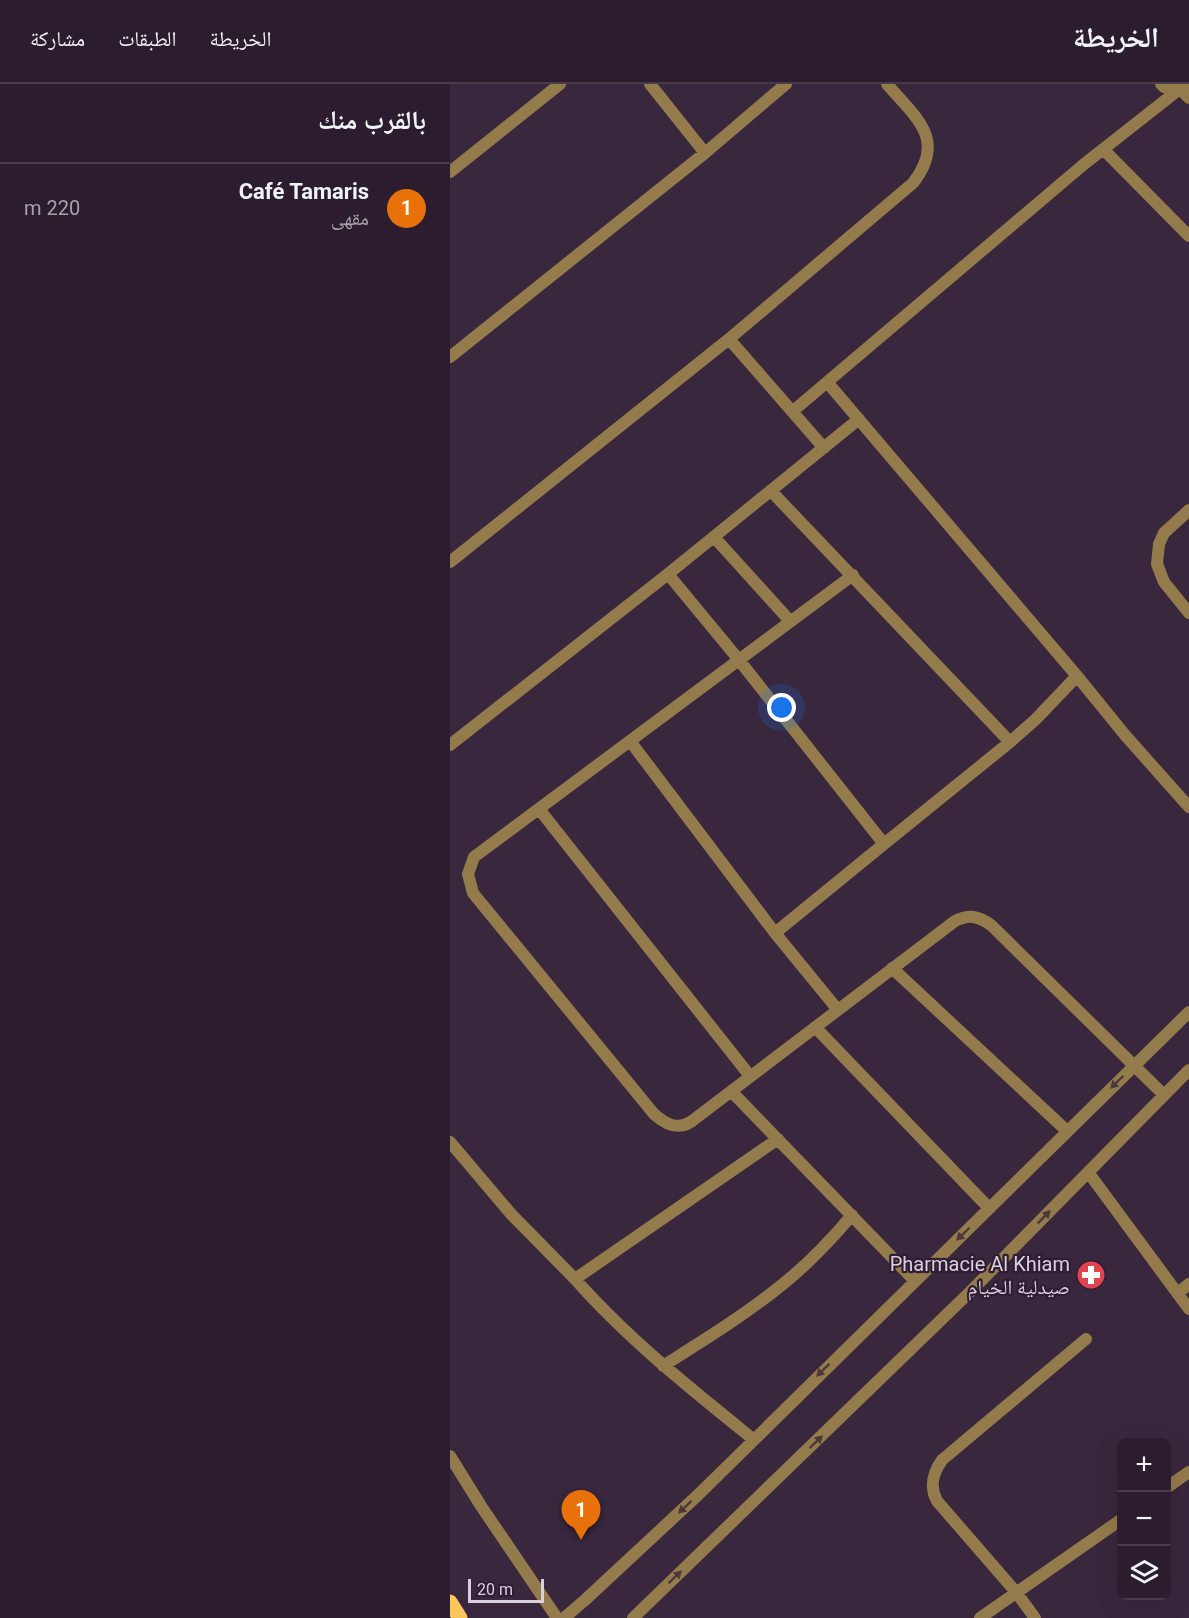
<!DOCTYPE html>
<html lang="ar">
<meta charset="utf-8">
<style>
:root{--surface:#2b1d2e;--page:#332636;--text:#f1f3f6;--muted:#a6a2aa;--line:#473b4a;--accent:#f59c95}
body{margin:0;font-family:Roboto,"Noto Naskh Arabic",sans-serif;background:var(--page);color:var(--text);direction:rtl}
.controls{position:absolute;right:18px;bottom:18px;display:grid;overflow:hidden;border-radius:9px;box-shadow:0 6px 24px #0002}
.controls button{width:54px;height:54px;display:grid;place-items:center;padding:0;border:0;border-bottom:2px solid var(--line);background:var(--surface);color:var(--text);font:30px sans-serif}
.scale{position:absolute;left:18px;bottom:15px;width:76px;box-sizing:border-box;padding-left:6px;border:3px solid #dacfde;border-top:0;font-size:16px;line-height:21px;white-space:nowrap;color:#dacfde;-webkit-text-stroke:4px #2f1d34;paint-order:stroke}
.you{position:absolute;left:332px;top:624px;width:21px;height:21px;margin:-15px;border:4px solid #fff;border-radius:50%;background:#1a73e8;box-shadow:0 0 0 9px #1a73e833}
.badge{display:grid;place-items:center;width:39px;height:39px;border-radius:50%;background:var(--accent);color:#fff;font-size:20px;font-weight:700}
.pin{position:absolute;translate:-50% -50px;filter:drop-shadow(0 2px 3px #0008)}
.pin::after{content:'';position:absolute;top:32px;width:21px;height:18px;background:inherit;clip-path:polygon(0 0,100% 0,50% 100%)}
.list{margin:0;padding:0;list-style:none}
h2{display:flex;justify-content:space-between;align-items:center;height:78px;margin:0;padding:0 24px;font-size:26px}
h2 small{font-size:20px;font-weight:400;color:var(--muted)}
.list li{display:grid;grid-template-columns:39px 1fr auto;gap:18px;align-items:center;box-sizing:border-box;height:90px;padding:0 24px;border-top:2px solid var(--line)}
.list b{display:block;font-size:22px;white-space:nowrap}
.list p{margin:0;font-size:20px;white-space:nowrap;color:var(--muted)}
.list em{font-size:20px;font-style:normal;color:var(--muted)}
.icon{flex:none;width:33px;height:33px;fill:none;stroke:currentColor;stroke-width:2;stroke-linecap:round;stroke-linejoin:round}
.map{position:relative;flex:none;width:739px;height:1534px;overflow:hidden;direction:ltr}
header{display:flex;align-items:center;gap:36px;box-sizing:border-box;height:84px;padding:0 30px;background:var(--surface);border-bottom:2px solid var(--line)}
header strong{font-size:28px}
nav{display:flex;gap:33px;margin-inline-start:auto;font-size:21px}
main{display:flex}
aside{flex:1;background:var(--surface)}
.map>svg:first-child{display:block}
</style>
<header>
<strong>الخريطة</strong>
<nav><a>الخريطة</a><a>الطبقات</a><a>مشاركة</a></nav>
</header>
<main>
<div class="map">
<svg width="739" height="1534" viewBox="0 0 739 1534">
<rect width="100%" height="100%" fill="#39273e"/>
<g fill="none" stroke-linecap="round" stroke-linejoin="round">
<!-- street -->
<path stroke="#947b4c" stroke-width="12" d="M200 0 255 69
M711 0 714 3 730 5 739 14
M653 65 739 152
M0 88 110 0
M279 255 374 364
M0 273 255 69 336 0
M377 298 627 592 675 651 739 723
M343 327 633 81 736 0
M321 407 560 658 586 635 627 592
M739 426 714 449 709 460 707 480 714 498 739 529
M264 453 340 537
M0 478 279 255 463 99C497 55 466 34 437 0
M218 490 289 576 434 760 325 849 388 926
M403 491 24 773 18 790 23 809 204 1030C215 1040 228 1047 242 1037L505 837C519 830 528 832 541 841L714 1011
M180 657 325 849
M0 661 218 490 409 335
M89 725 300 992
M434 760 560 658
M442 884 617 1047
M365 943 539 1124
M281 1007 465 1197
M0 1058 62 1131 125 1195
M638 1088 739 1225
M728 1209 739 1200
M213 1282C254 1256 295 1231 333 1200 358 1180 381 1156 402 1131
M303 1355C241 1305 178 1255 125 1195L328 1055
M0 1372 31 1422 107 1534
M716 1404 739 1388
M114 1534 135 1516 249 1410 739 928
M183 1534 521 1207 739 986
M530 1534 672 1435
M585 1534 566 1508 487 1417C479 1402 483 1389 492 1376L636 1255"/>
<!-- primary -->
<path stroke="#fac65c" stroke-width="15" d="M0 1518 10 1534"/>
</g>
<!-- one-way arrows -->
<defs><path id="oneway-solid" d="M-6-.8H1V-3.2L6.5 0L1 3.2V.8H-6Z" transform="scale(1.5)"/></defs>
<g fill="#4d393b">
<use href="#oneway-solid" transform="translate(667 998) rotate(136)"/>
<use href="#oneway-solid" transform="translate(594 1133) rotate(-46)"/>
<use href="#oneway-solid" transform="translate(513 1150) rotate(136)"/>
<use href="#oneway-solid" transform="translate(373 1286) rotate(136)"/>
<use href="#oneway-solid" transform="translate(366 1358) rotate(-44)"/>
<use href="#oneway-solid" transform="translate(235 1423) rotate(137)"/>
<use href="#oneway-solid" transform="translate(225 1493) rotate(-44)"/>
</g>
<!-- icons -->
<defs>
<g id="pharmacy-disc" transform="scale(1.5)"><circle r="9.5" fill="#e0444e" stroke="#2f1d34"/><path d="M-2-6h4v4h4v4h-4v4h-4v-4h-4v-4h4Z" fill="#fff"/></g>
</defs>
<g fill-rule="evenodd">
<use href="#pharmacy-disc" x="641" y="1191"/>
</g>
<g text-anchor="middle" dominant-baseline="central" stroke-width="4.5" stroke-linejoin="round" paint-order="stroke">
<!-- poi labels -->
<g font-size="20" fill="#dacfde" stroke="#2f1d34" text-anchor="end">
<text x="620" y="1180">Pharmacie Al Khiam<tspan x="620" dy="23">صيدلية الخيام</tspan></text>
</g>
</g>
</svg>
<div class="controls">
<button>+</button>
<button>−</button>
<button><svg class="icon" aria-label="layers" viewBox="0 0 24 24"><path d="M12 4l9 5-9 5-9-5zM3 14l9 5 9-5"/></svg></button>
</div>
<div class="scale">20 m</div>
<div class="you"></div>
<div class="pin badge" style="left:131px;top:1456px;background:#e8710a">1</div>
</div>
<aside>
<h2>بالقرب منك<small></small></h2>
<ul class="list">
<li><span class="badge" style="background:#e8710a">1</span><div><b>Café Tamaris</b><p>مقهى</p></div><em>220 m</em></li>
</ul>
</aside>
</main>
